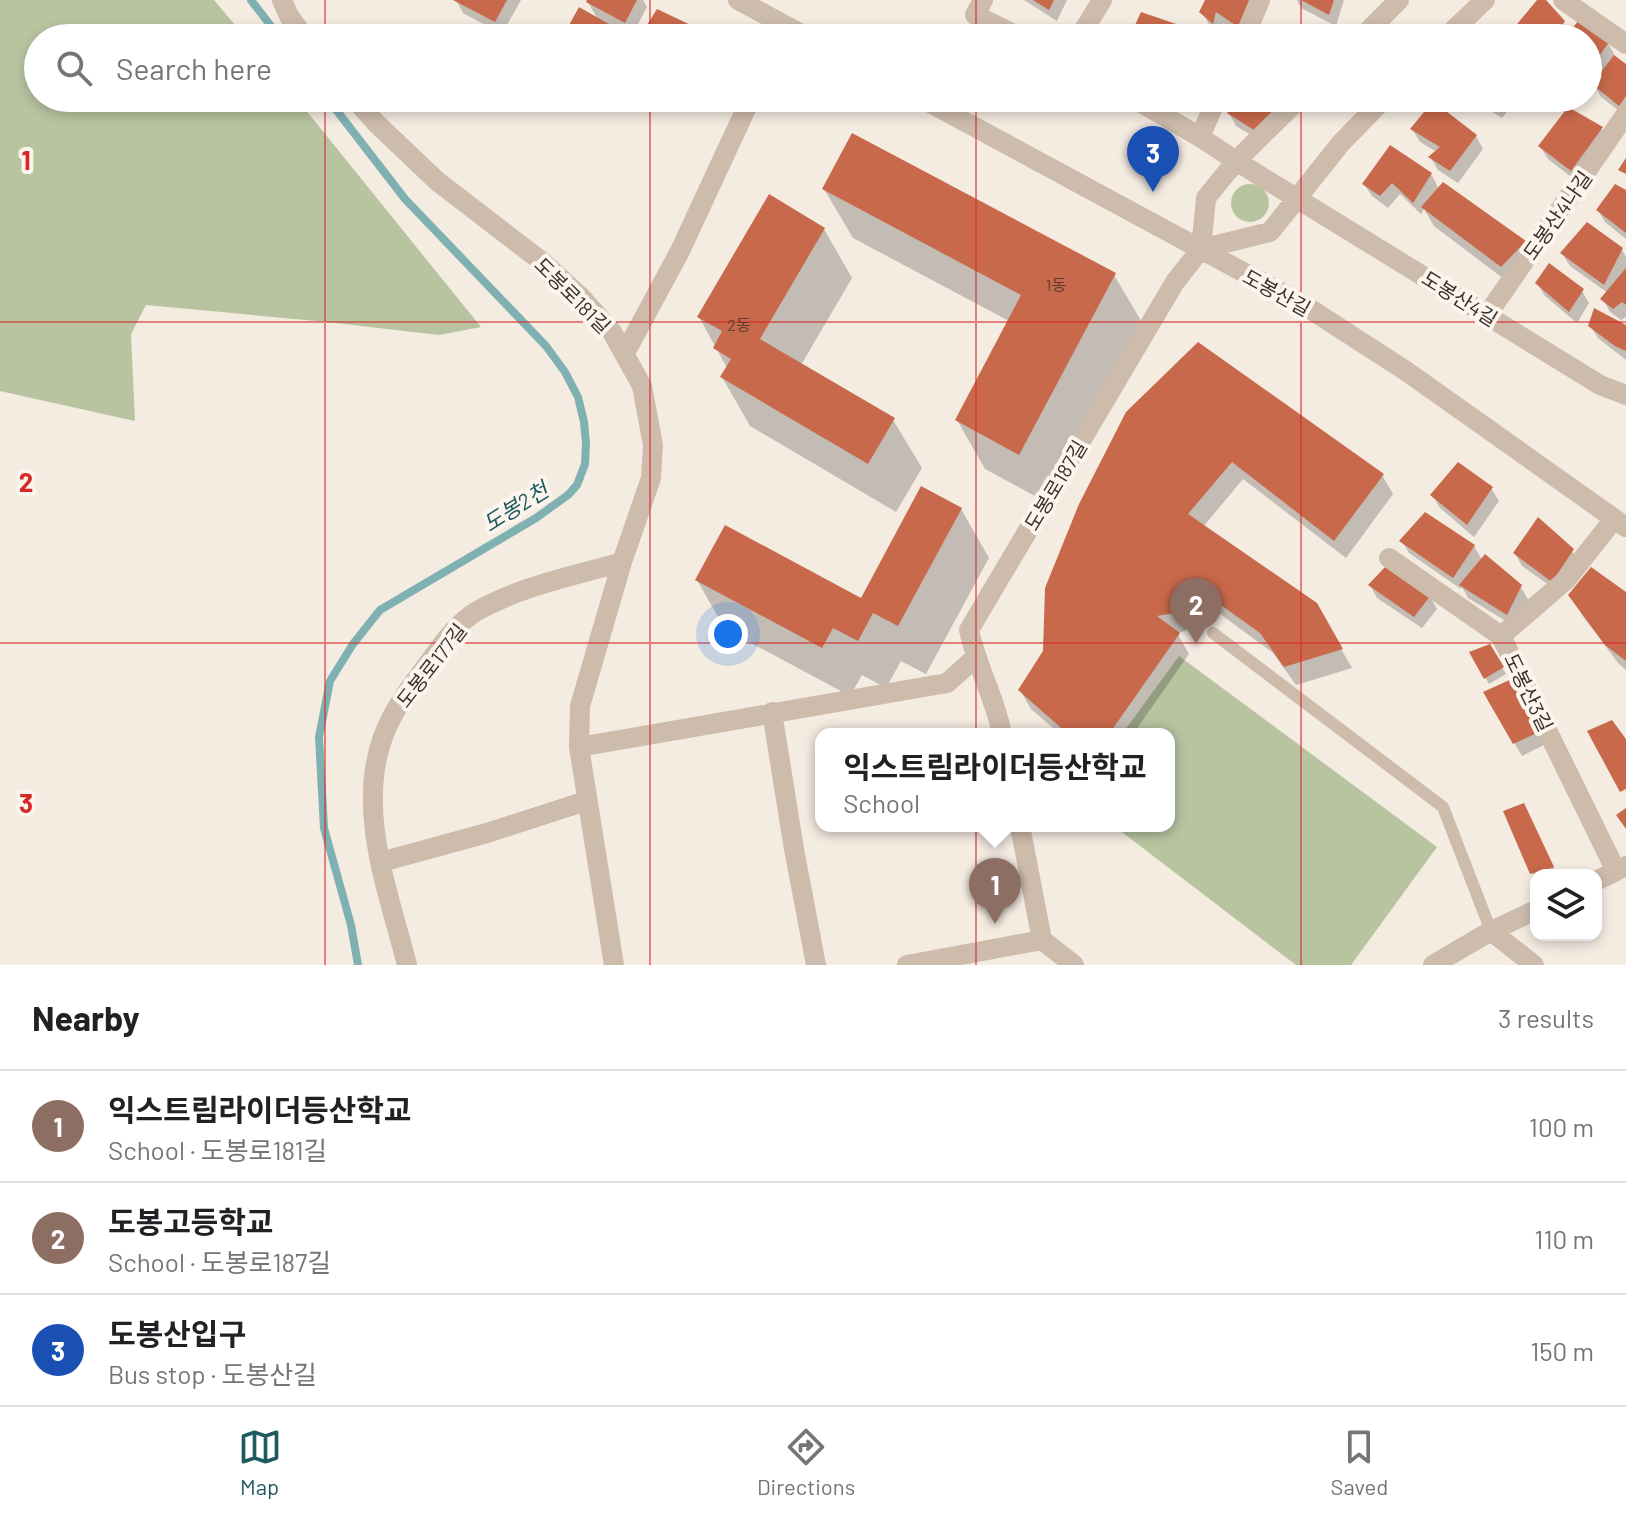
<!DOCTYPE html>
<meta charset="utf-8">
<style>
:root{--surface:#fff;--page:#f2f2f2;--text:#202124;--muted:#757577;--line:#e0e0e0;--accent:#1f5a5e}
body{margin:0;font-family:Barlow,"Noto Sans KR",sans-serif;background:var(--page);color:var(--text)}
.controls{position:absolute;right:24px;bottom:24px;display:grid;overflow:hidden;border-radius:16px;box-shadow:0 4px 12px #0003}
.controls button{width:72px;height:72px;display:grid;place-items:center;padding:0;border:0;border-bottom:2px solid var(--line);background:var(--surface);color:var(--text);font:40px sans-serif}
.you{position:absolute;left:728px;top:634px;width:28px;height:28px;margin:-20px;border:6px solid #fff;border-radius:50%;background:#1a73e8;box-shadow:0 0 0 12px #1a73e833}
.badge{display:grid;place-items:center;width:52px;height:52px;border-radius:50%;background:var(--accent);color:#fff;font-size:26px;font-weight:700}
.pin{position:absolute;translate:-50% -66px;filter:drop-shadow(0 2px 4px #0008)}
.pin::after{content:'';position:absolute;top:42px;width:28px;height:24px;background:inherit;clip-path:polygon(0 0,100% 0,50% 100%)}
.popup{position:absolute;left:815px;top:728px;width:360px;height:104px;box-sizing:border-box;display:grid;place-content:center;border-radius:16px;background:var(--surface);filter:drop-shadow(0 2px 6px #0005);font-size:26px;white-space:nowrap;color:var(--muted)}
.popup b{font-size:30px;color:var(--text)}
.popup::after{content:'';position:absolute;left:50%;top:100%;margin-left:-16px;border:16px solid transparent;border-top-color:var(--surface)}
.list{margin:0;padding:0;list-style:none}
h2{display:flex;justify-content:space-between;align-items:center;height:104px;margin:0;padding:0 32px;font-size:34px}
h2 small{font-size:26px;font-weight:400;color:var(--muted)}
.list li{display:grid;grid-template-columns:52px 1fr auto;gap:24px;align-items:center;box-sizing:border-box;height:112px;padding:0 32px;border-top:2px solid var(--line)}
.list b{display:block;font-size:30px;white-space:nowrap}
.list p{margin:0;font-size:26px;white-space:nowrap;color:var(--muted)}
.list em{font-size:26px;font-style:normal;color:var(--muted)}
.icon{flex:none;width:44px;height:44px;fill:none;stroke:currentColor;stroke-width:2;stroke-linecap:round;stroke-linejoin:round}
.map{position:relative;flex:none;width:1626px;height:965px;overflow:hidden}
.search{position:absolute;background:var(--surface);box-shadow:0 4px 12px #0003;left:24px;right:24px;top:24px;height:88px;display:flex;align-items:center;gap:20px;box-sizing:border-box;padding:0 28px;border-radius:44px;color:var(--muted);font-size:30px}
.sheet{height:440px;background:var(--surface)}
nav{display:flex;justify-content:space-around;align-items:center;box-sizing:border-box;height:112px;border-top:2px solid var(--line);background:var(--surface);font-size:22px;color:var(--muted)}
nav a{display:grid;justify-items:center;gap:4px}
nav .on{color:var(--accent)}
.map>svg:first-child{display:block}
</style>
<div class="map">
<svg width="1626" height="965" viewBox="0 0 1626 965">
<rect width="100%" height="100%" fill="#f4ebe1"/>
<!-- green -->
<path fill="#b8c4a0" d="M0 0H214L246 38H38V98H296L481 327 439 335 327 322 146 305 131 334 135 421 0 391Z
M1231 203a19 19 0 1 1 38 0a19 19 0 1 1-38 0Z
M1179 656 1437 847 1351 965H1296L1114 826H1169V734H1122Z"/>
<!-- shadow -->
<path fill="#0003" d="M456 0H521L502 34 463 13Z
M589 0H643L647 7 632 35 617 27 623 38H565L598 20 588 2Z
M1024 0H1067L1057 21Z
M1208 0 1261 4 1245 38 1223 23 1220 34 1209 24 1202 12Z
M1297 0H1344L1336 26 1301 8Z
M1540 0H1543L1563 22 1570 35 1579 24 1608 43 1615 56 1626 66V116L1601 97 1594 85 1591 90 1588 88V38H1520L1515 29Z
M1180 28 1186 38H1132Z
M715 98H743L738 109Z
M1244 98 1264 143 1236 126 1229 113Z
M1475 98H1518L1502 118 1478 103Z
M1412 129 1476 136 1483 149 1458 183 1438 170 1431 158 1437 152 1420 142Z
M1602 129 1609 141 1579 183 1548 159 1540 146Z
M1431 174 1439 189 1443 185 1525 242 1536 261 1512 285 1434 226 1424 209 1421 214 1400 194 1388 208 1372 196 1364 184Z
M824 189 1114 275 1143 324 1048 503 985 469 957 420 1009 321 853 238Z
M1626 193V239L1605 222 1598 210Z
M824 229 852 278 801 365 893 420 922 468 896 512 750 426 722 377 727 368 699 317Z
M1622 250 1626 257V317L1621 320 1610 312 1603 299 1608 293 1570 266 1562 253Z
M1537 283 1582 291 1589 303 1577 323 1545 296Z
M1590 325 1626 328V360L1598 338Z
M1128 414 1382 475 1393 494 1346 558 1243 479 1203 527 1315 604 1352 668 1296 685 1273 653 1204 602 1197 620 1185 631 1177 633 1189 654 1133 734H1060L1031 709 1020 690 1045 652Z
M1491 488 1499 501 1474 537 1440 508 1432 495Z
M961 509 989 558 926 674 901 661 886 688 862 675 850 696 725 629 697 580 862 601Z
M1402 541 1474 546 1482 560 1520 586 1528 599 1514 626 1468 598 1462 587 1461 589 1409 553Z
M1572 551 1580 564 1560 593 1522 566 1515 553Z
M1370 585 1430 596 1437 609 1422 628 1377 598Z
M1626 594V670L1619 664 1582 615 1571 595Z
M1489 646 1506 674 1489 684 1472 653Z
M1513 680 1546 744 1522 756 1486 693Z
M1530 818 1557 875H1536V879L1532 873Z"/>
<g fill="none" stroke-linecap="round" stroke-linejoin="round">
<!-- stream -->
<path stroke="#7fb0b2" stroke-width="8" d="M251 0 280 38
M327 98 405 199 546 346 565 372 578 397 584 422 586 443 585 464 577 485 568 495 536 518 380 610 353 644 330 681 319 737 324 828 351 925 358 965"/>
</g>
<!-- building -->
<path fill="#c8694b" d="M453 0H507L495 22Z
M587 0H637L625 23 586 2Z
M1033 0H1054L1049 10Z
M1205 0H1251L1238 27 1216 12 1213 24 1199 12Z
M1301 0H1334L1329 15Z
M1537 0H1546L1565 21 1552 38H1522L1513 29Z
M579 7 621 31 617 38H562Z
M657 9 718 38H639Z
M1141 12 1182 26 1176 38H1129Z
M1578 21 1609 42 1588 72V38H1565Z
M1191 29 1212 38H1188Z
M1306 29 1324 38H1298Z
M1614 55 1626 64V96L1619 106 1592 84Z
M1241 98H1288L1257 132 1227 113Z
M1481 98H1501L1495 106Z
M1433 101 1477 135 1450 171 1428 157 1440 147 1410 129Z
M1568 107 1603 127 1571 171 1538 146Z
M852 133 1116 273 1019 455 955 420 1021 295 822 189Z
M1390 145 1432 173 1413 203 1392 183 1380 196 1362 184Z
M1626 158V174L1618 170Z
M1443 182 1526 241 1501 267 1421 207Z
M1615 184 1626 190V233L1596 210Z
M769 194 825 228 760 339 895 418 868 464 720 377 731 359 713 348 722 331 697 317Z
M1587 222 1623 248 1604 285 1560 253Z
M1549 263 1584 289 1569 312 1535 283Z
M1626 268V305L1622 302 1613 309 1600 299Z
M1594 308 1626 325V351L1615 346 1588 326Z
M1198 342 1384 474 1334 541 1232 462 1188 514 1317 603 1343 649 1284 667 1260 633 1193 585 1186 601 1174 613 1157 616 1180 633 1109 734H1068L1018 690 1043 651 1045 588 1079 504 1126 412Z
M1458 462 1493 487 1467 525 1430 495Z
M921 486 962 508 898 626 873 613 858 641 833 628 822 648 695 580 725 525 861 598Z
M1425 512 1475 545 1453 578 1399 541Z
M1538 517 1574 549 1552 582 1513 553Z
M1485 554 1522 585 1507 615 1459 585Z
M1387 565 1431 595 1414 617 1368 585Z
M1591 567 1626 592V661L1605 645 1568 595Z
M1490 644 1504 667 1484 679 1469 652Z
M1514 678 1541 731 1513 744 1483 692Z
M1612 720 1626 739V789L1620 792 1587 731Z
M1524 803 1554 867 1530 874 1503 811Z
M1626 808V829L1616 815Z"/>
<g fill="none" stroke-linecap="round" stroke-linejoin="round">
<!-- lane -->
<path stroke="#cdbbac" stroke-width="12" d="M1213 633 1443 807 1491 931"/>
<!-- street -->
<path stroke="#cdbbac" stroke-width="20" d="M282 0 289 16 305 38
M738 0 809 38
M983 0 975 15 1022 38
M1563 0 1626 44
M1079 38 1102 0
M1244 38 1260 0
M1361 38 1399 0
M1445 38 1485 0
M354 98 376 123 437 181 545 264 582 298 612 332 642 386 653 445 651 478 622 562 580 706 579 747 614 965
M921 98 1304 305 1406 371 1626 527
M1133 98 1200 137 1236 161 1600 385 1626 395
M1200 137 1217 98
M1201 249 1270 232 1341 143 1385 98
M1201 249 1206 198 1236 161 1300 98
M1487 315 1626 114
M625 353 680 251 751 98
M1389 558 1501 636 1616 871
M1501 636 1566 580 1614 519
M772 712 794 849 816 965
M1002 734C995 698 977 667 969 630L1175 282 1201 249
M579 747 947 683 975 658
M1020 826 1042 940 1074 965
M381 862 487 833 586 801
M1596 881 1626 866
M1491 931 1534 965
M407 965C389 893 356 811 383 737 392 712 408 690 424 669 439 649 455 624 477 611 521 586 574 576 622 562
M907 965 1042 940
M1433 965 1491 931 1536 910"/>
</g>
<!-- grid -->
<path fill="none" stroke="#d62828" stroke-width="2" stroke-opacity="0.55" d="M325 0V38M650 0V38M976 0V38M1301 0V38M325 98V965M650 98V965M976 98V965M1301 98V965M0 322H1626M0 643H1626"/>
<g text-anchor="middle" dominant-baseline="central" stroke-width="8" stroke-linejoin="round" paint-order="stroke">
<!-- number labels -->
<g font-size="16" fill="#5e3e33">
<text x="1056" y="284">1동</text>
<text x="739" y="324">2동</text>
</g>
<!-- street labels -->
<g font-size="20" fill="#3b302b" stroke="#fbf5ee">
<text transform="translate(1557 215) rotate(-55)">도봉산4나길</text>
<text transform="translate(1277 292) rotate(29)">도봉산길</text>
<text transform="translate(573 295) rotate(45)">도봉로181길</text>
<text transform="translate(1460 298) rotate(32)">도봉산4길</text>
<text transform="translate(1055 485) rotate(-59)">도봉로187길</text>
<text transform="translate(431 665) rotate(-52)">도봉로177길</text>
<text transform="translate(1529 692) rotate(64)">도봉산3길</text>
</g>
<!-- water labels -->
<g font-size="22" font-style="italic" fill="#1f5a5e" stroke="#fbf5ee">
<text transform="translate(515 506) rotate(-32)">도봉2천</text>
</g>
</g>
<g font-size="26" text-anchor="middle" font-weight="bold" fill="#d62828" stroke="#fbf5ee" stroke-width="8" stroke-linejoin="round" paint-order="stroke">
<text x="26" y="170">1</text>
<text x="26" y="492">2</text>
<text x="26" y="813">3</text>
</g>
</svg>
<div class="controls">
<button><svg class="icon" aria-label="layers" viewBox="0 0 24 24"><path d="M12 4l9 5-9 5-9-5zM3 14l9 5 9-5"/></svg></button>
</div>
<div class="you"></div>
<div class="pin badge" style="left:995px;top:924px;background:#8d6e63">1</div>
<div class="popup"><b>익스트림라이더등산학교</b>School</div>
<div class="pin badge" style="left:1196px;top:644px;background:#8d6e63">2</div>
<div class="pin badge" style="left:1153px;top:192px;background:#1a4fb4">3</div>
<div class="search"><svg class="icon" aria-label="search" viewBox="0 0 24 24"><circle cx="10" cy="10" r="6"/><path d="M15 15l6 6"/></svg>Search here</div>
</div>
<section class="sheet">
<h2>Nearby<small>3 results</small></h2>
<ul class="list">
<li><span class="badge" style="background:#8d6e63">1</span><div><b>익스트림라이더등산학교</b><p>School · 도봉로181길</p></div><em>100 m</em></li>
<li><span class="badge" style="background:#8d6e63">2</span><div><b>도봉고등학교</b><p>School · 도봉로187길</p></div><em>110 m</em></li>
<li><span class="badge" style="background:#1a4fb4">3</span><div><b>도봉산입구</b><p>Bus stop · 도봉산길</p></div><em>150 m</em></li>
</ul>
</section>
<nav>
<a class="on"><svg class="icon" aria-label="map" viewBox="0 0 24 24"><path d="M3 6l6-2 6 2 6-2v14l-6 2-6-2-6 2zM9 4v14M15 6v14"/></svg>Map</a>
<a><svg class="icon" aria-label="directions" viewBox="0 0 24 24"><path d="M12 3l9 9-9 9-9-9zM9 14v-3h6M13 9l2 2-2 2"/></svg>Directions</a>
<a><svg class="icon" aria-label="saved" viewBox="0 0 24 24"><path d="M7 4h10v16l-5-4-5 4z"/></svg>Saved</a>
</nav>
